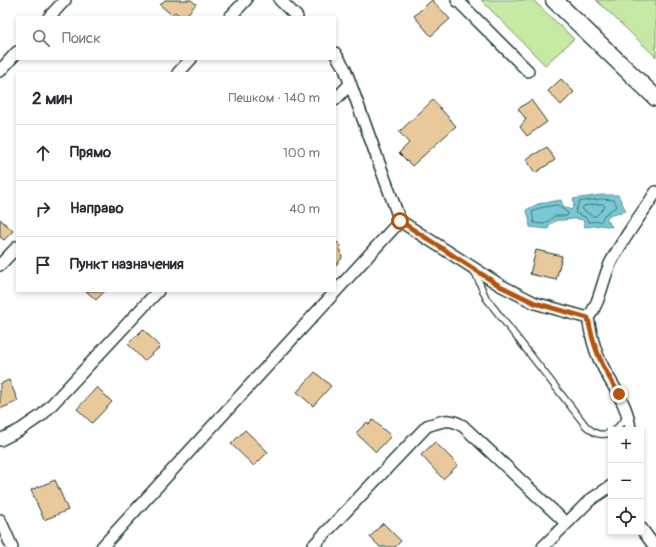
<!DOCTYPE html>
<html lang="ru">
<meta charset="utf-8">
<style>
:root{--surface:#fff;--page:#f7f7f7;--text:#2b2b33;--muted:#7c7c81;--line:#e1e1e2}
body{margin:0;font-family:Pangolin,sans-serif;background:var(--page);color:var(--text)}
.controls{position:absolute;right:12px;bottom:12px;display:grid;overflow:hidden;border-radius:0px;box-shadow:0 2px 6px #0003}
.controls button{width:36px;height:36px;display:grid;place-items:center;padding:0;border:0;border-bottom:1px solid var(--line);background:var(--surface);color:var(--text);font:20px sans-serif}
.stop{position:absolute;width:12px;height:12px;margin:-9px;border:3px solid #b45309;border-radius:50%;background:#fff}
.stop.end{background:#b45309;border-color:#fff;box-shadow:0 1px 4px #0008}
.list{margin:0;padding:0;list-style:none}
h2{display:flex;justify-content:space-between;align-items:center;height:52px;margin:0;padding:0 16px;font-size:17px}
h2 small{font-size:13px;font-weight:400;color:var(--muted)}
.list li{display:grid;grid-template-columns:26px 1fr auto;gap:12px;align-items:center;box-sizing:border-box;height:56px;padding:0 16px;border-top:1px solid var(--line)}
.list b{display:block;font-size:15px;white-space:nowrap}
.list em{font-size:13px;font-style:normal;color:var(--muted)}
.icon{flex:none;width:22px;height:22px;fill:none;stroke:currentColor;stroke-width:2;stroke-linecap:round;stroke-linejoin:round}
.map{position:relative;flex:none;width:656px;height:547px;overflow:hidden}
.search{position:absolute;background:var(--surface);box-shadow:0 2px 6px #0003;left:16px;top:16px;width:320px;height:44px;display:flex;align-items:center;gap:10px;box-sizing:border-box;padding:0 14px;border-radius:0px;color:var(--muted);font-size:15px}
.panel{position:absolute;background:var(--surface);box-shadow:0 2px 6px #0003;left:16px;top:72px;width:320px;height:220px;border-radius:0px}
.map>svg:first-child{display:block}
</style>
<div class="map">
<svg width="656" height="547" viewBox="0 0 656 547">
<rect width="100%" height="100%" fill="#fff"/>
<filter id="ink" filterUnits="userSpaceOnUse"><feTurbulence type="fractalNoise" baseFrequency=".025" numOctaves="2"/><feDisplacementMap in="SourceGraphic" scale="8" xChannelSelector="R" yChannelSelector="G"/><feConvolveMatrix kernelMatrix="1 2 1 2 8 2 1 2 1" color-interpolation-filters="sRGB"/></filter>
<g filter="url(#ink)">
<!-- green -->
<path fill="#c6eaa4" stroke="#72946c" d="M481 0H533L574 39 545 65Z
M596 0H656V57Z"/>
<!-- water -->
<path fill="#79c8d5" stroke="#559095" d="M602 195H618L626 211 612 214 606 218 612 227 601 225 585 227 583 220C575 217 566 221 557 220L550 224 548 229 530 227 529 217 526 210 538 204 561 200 563 206 571 210 574 206 573 199Z"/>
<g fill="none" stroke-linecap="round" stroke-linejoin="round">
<!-- shore -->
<path stroke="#437574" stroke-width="1" d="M602 199 614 200 617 206 604 215 601 221 589 222 585 217 575 213 579 202Z
M603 204 605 207 596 216H592L582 209 584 206Z
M557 205 568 213 567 216H555L544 224 534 223 532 212 540 208Z"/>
</g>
<!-- building -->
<path fill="#e9c99c" stroke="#1f3d34" d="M165 0H191L196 4 185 17H181L175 12 172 15 160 5Z
M432 0 450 19 431 36 414 16Z
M561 79 574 92 561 105 548 91Z
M433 100 456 126 412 166 399 153 409 143 399 132Z
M531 100 547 122 527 136 520 127 526 119 518 109Z
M547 147 555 160 535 173 526 159Z
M0 219 13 231 4 240 0 237Z
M335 240 340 245 342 258 335 266Z
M536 250 562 256 556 280 530 274Z
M86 291H105L96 300Z
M143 329 160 347 144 361 128 344Z
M315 372 331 386 313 406 297 392Z
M9 380 18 401 0 409V384Z
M97 387 112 402 92 423 77 409Z
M373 420 391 436 376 452 356 433 367 422 369 424Z
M245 430 268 452 254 466 231 444Z
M435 442 458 465 443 479 421 455Z
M55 480 68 510 44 520 31 490Z
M383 523 401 541 395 547H380L370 537Z"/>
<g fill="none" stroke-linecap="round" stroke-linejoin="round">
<!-- service casing -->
<g stroke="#1f3d34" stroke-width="8">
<path id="service" d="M474 270 486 298 586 426C595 434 599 436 611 433
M615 430 628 416"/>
</g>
<!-- minor casing -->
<g stroke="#1f3d34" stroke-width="14">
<path id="minor" d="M280 0 297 17
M457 0 528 71
M49 17 65 0
M230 17 246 0
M335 53 345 69 400 221 500 285 535 303 588 318
M0 71 17 52
M178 73 191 59
M335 100 350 84
M0 265 17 247
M630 430C628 403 613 388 602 365 594 350 591 334 588 318 601 301 602 280 611 262 624 237 641 215 656 192
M0 440 20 430 42 415 158 291
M0 520 12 547
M641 528 655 547
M102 547 400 221
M312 547 427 426C442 421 449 417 463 426L566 523
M543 547 590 500 611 486"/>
</g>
<!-- secondary casing -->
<g stroke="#1f3d34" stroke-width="19">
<path id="secondary" d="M554 0 656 98"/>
</g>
<!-- service -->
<use href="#service" stroke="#fff" stroke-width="5.5"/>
<!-- minor -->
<use href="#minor" stroke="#fff" stroke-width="11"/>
<!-- secondary -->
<use href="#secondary" stroke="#fff" stroke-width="16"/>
</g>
</g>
<g fill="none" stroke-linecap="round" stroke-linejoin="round" filter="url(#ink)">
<!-- route -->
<path stroke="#b45309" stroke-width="5" d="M400 221 500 286 535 303 588 318C594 350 602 366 619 394"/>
</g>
</svg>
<div class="controls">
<button>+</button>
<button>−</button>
<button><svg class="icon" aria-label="locate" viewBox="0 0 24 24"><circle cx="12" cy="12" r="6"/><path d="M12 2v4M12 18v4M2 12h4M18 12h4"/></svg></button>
</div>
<div class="stop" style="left:400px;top:221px"></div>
<div class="stop end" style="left:619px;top:394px"></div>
<div class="search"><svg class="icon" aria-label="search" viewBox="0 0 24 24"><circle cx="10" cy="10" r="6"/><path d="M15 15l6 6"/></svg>Поиск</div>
<section class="panel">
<h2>2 мин<small>Пешком · 140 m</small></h2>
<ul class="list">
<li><svg class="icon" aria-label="ahead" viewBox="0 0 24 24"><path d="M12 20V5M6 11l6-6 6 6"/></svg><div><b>Прямо</b></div><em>100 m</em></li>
<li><svg class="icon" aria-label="right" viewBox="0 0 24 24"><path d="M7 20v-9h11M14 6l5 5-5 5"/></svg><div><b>Направо</b></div><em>40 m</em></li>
<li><svg class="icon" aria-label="arrive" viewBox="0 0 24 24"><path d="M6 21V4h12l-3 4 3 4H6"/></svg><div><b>Пункт назначения</b></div></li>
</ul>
</section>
</div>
